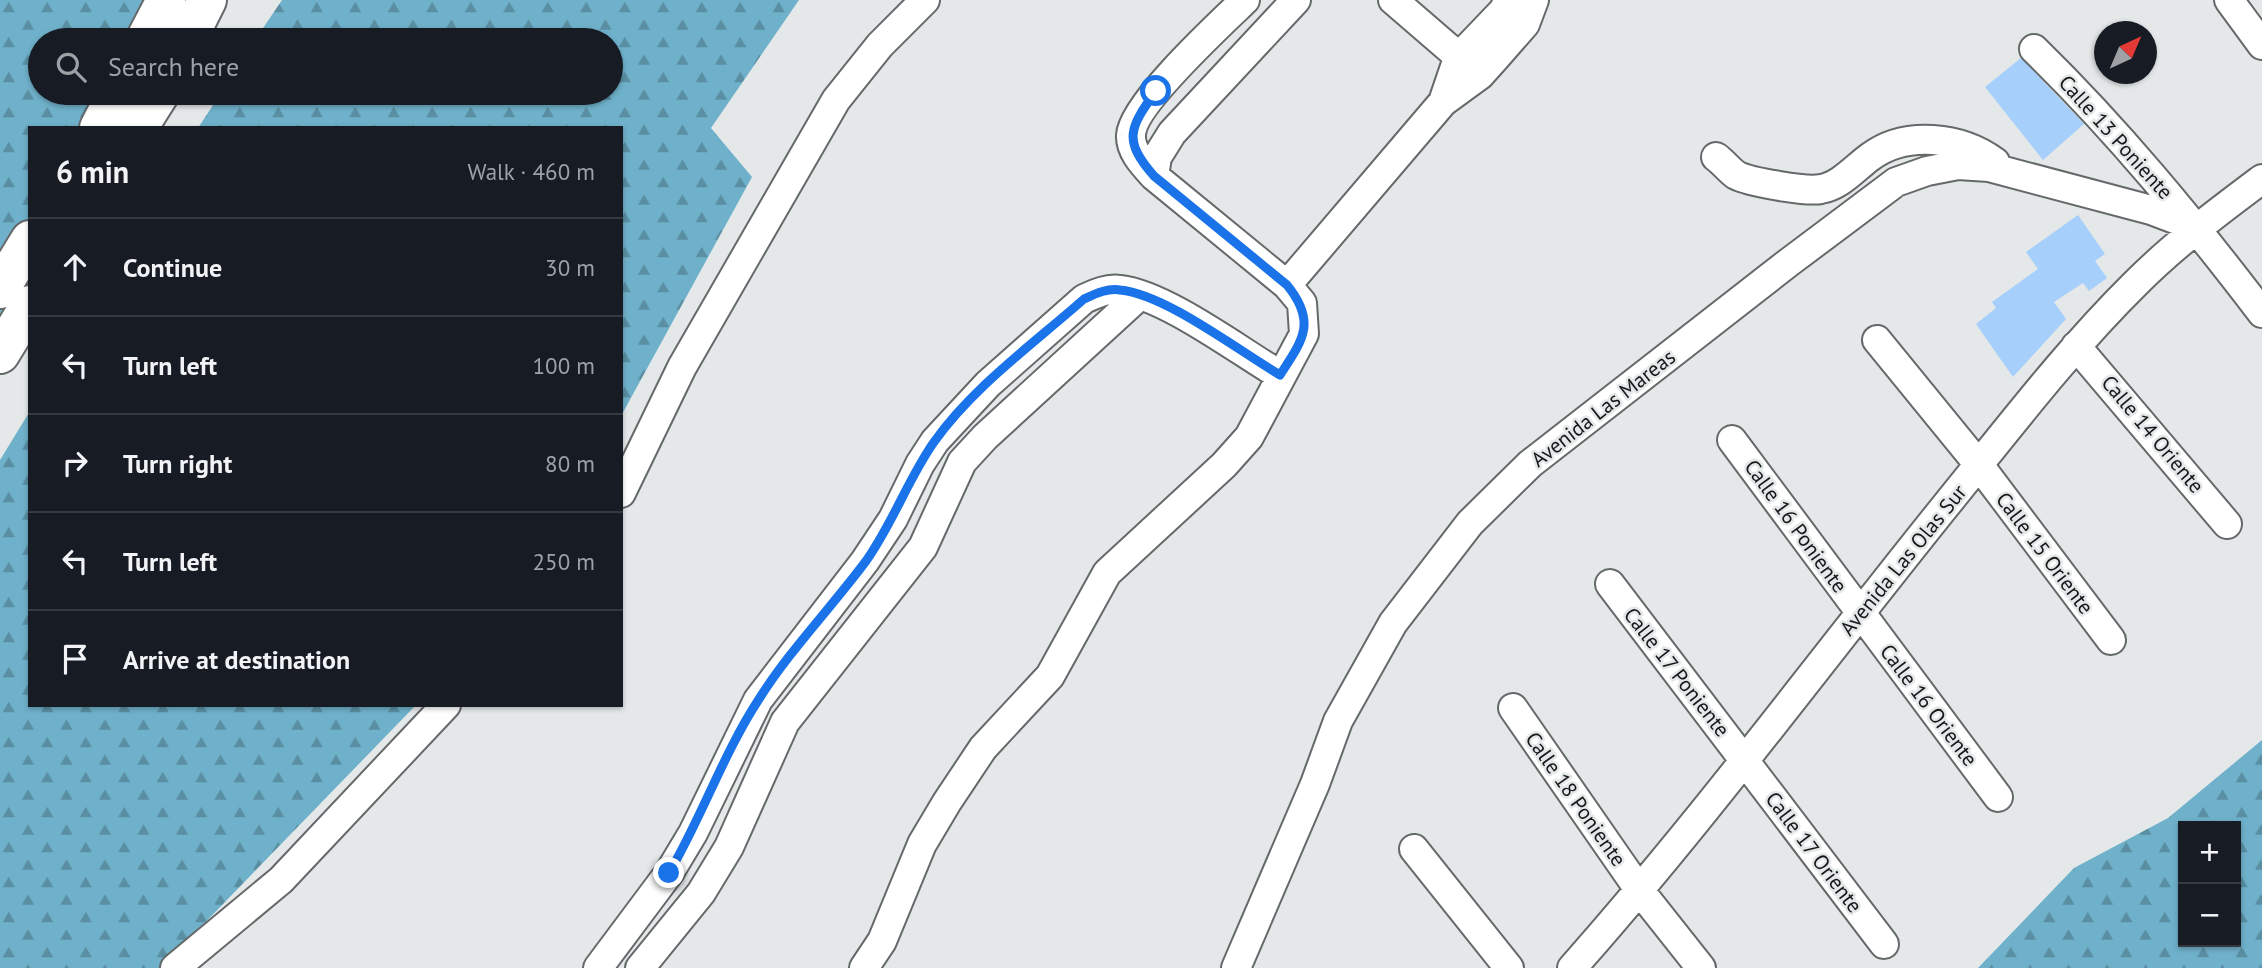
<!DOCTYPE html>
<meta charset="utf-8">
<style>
:root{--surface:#171b24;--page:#20242c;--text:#f1f3f6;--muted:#9ea1a6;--line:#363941}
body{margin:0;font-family:"PT Sans",sans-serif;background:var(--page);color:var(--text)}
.controls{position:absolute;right:21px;bottom:21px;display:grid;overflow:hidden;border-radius:0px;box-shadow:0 2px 5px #0004}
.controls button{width:63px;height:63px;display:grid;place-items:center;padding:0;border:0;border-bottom:2px solid var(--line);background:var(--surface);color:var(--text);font:35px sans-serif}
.compass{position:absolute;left:2094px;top:21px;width:63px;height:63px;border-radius:50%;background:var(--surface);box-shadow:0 2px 5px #0004;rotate:44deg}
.stop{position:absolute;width:21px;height:21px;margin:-16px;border:5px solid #1a73e8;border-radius:50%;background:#fff}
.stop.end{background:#1a73e8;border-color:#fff;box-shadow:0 2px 7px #0008}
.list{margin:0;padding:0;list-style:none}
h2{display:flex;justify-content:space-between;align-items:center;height:91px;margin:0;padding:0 28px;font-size:30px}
h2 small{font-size:23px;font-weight:400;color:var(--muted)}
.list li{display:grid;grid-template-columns:46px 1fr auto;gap:21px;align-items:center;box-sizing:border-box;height:98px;padding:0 28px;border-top:2px solid var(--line)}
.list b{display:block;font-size:26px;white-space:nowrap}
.list em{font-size:23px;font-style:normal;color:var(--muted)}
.icon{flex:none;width:38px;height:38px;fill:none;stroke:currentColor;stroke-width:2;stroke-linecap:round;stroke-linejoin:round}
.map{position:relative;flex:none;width:2262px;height:968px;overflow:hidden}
.search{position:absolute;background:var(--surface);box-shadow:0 2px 5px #0004;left:28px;top:28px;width:595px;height:77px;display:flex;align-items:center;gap:18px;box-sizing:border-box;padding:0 24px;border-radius:38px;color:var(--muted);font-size:26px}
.panel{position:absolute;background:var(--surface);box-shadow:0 2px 5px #0004;left:28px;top:126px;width:595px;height:581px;border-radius:0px}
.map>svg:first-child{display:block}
</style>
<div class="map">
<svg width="2262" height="968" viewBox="0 0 2262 968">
<defs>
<pattern id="forest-firs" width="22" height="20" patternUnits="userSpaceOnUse" patternTransform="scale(1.75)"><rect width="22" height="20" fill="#6fb1ca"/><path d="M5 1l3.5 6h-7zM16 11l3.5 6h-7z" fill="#5a8fa3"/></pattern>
</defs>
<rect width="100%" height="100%" fill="#e4e8e9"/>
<!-- forest -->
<path fill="url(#forest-firs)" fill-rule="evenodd" d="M0 0H179L156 40H40V93H126L106 128H30V262L0 314Z
M282 0H799L711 128 752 177 621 416V128H198L221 93H611V40H255Z
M30 411V705H416L161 968H0V460Z
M2262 740V968H1978L2074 868 2168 818ZM2183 826H2236V942H2183Z"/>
<!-- building -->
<path fill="#a6cffb" d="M2021 58 2084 124 2043 160 1985 87Z
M2078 215 2105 254 2095 261 2107 278 2089 291 2083 283 2054 302 2066 319 2013 377 1976 324 1996 308 1992 302 2038 269 2026 252Z"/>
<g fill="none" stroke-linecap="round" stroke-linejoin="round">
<!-- minor casing -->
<g stroke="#65696a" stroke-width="32">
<path id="minor" d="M1393 0 1473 69
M2229 0 2262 45
M2034 49C2118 131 2191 220 2262 313
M1443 102 1458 58 1503 11 1509 0
M1716 157C1723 162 1729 170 1736 175 1749 182 1807 192 1821 189 1840 186 1855 168 1870 157 1906 130 1961 137 1995 162
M1154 176 1157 157 1172 133 1296 0
M1287 285 1443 102 1480 75 1497 56 1525 24 1534 0
M1877 340 1979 465 2111 640
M2076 346 2227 524
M1732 440 1998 797
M621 493 682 367 836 100 880 45 925 0
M1610 584 1884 944
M1513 708 1640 891 1701 968
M1414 849 1509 968
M175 968 281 880 446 705
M598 968 669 873 693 833 758 700 865 561 893 519 920 464 935 441 988 384 1084 299C1095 294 1107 288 1120 290 1165 295 1239 351 1280 375
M640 968 701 893 729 847 785 722 923 547 962 462 985 437 1140 295
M864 968 882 941 922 844 947 802 983 748 1050 676 1107 573 1224 465 1249 437 1304 334 1302 303 1287 285 1154 176C1144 165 1130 151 1131 135 1132 105 1221 23 1245 0
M1236 968 1315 784 1338 721 1393 623 1470 523 1530 464 1788 263 1896 182 1927 171 1958 165 1989 167 2151 210 2196 227
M1572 968C1704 819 1822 659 1947 504 2008 429 2067 351 2136 283 2175 244 2218 212 2262 179"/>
</g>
<!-- highway casing -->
<g stroke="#65696a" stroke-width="42">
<path id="highway" d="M145 40 166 0
M187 40 207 0
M99 128 117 93
M138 128 160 93
M0 289 30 240
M0 354 30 305"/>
</g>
<!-- minor -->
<use href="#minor" stroke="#fff" stroke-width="28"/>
<!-- highway -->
<use href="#highway" stroke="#fff" stroke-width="38"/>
</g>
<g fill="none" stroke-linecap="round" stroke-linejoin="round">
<!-- route -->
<path stroke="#1a73e8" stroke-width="9" d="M669 873C702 817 723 754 759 699 790 650 831 608 866 561 893 523 908 479 934 442 973 387 1033 344 1084 299 1095 294 1107 288 1120 290 1165 294 1239 351 1280 375 1303 340 1317 322 1287 285L1154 176C1122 140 1130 127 1156 91"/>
</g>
<g text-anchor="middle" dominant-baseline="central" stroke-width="5" stroke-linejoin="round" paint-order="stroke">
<!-- street labels -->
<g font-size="21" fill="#161718" stroke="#e4e8e9">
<text transform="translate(2116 137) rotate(48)">Calle 13 Poniente</text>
<text transform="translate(1603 408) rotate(-38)">Avenida Las Mareas</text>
<text transform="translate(2153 434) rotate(50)">Calle 14 Oriente</text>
<text transform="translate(1796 526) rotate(54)">Calle 16 Poniente</text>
<text transform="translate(2045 553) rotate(53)">Calle 15 Oriente</text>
<text transform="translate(1903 560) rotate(-51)">Avenida Las Olas Sur</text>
<text transform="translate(1677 672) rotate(52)">Calle 17 Poniente</text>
<text transform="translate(1929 705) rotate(53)">Calle 16 Oriente</text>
<text transform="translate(1576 799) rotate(55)">Calle 18 Poniente</text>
<text transform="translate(1814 852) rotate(53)">Calle 17 Oriente</text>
</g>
</g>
</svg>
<div class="controls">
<button>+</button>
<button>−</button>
</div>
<svg class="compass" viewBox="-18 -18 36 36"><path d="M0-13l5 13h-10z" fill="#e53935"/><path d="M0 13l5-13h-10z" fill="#9ea1a6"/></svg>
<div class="stop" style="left:1156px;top:91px"></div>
<div class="stop end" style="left:669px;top:873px"></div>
<div class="search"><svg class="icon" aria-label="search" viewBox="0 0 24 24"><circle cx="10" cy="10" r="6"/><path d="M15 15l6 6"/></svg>Search here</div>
<section class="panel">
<h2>6 min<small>Walk · 460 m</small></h2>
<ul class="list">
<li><svg class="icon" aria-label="ahead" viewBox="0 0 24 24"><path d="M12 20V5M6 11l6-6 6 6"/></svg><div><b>Continue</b></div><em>30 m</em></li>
<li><svg class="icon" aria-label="left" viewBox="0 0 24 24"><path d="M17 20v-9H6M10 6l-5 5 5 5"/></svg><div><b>Turn left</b></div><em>100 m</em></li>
<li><svg class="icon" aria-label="right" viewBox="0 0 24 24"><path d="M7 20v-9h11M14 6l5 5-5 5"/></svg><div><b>Turn right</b></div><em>80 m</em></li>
<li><svg class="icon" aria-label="left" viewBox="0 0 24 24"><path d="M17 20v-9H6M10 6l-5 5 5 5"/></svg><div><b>Turn left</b></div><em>250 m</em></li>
<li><svg class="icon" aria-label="arrive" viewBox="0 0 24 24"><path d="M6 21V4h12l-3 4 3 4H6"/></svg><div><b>Arrive at destination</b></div></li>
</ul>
</section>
</div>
